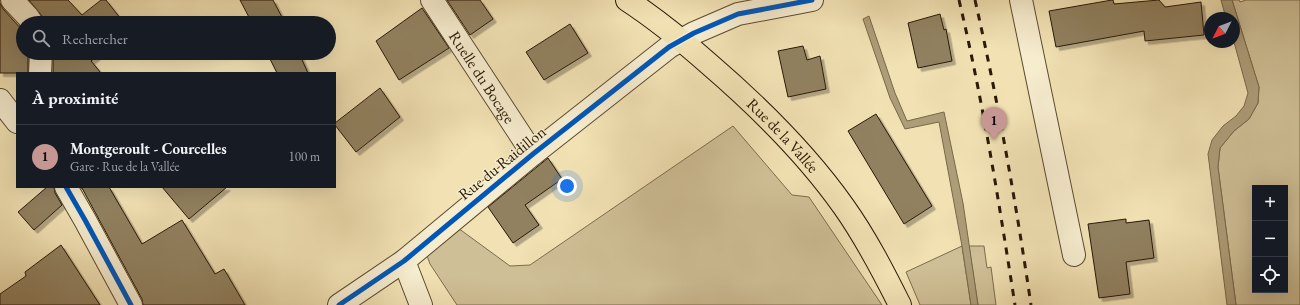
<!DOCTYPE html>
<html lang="fr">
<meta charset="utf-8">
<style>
:root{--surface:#171b24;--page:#242831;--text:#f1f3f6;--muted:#9ea1a6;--line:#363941;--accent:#c59692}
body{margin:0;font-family:"EB Garamond",serif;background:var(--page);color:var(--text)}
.controls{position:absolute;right:12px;bottom:12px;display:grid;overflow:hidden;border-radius:0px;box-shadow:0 4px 16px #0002}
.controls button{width:36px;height:36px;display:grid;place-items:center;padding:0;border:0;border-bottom:1px solid var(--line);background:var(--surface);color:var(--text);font:20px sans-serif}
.compass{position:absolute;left:1204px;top:12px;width:36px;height:36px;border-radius:50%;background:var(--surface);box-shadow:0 4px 16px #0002;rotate:228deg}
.you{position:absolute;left:567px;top:186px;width:14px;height:14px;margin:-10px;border:3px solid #fff;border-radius:50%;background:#1a73e8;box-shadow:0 0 0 6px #1a73e833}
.badge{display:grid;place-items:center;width:26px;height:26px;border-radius:50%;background:var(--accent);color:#111;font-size:13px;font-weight:700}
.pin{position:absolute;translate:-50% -33px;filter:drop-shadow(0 1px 2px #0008)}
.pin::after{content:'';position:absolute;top:21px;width:14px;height:12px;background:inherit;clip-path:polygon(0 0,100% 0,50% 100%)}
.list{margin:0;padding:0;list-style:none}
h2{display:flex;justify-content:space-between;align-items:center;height:52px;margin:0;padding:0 16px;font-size:17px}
h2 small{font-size:13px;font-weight:400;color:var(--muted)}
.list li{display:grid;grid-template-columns:26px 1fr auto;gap:12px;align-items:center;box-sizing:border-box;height:64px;padding:0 16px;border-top:1px solid var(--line)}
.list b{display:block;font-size:15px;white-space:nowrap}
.list p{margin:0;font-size:13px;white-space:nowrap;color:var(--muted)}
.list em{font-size:13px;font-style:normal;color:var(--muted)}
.icon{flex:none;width:22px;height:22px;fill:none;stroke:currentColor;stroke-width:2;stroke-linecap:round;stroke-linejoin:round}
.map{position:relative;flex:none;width:1300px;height:305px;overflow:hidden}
.search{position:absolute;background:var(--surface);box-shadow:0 4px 16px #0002;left:16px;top:16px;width:320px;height:44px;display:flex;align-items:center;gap:10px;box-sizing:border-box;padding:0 14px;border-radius:22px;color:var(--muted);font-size:15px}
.panel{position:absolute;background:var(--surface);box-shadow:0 4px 16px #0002;left:16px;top:72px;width:320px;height:116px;border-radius:0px}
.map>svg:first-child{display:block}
</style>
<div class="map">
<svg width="1300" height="305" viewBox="0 0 1300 305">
<defs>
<filter id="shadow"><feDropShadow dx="3.5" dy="3.5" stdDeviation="0" flood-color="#0004"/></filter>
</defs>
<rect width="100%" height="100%" fill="#f1e1b3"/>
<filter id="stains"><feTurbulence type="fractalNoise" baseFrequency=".005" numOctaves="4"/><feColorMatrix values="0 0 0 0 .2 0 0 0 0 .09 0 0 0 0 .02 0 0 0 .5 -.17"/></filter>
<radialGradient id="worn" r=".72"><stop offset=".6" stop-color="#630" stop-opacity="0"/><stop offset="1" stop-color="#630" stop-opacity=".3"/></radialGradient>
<!-- green -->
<path fill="#cfbf96" stroke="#7c6c4e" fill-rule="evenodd" d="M1232 0H1239L1240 2 1246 0H1300V305H1236L1218 167 1220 148 1234 131 1249 119 1258 103 1259 87ZM1255 188H1285V290H1255Z
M733 126 792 195 809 197 882 305H457L430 264 426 253 458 228 510 266 530 265Z
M962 246 971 305H920L906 272Z
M969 246H984L987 268 991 267 996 305H978Z"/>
<!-- water -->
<path fill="#ad9d78" stroke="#78684a" d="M1221 0H1232L1259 87 1258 103 1249 119 1234 131 1220 148 1218 167 1236 305H1227L1208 154 1212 140 1223 126 1236 116 1244 106 1248 93 1234 42V18H1226Z
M869 16 895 93 907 121 944 112 963 203 978 305H971L962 246 939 122 905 129 890 98 863 19Z"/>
<!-- building -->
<path fill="#918160" stroke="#291906" filter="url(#shadow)" d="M29 0H68L82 15 101 0H106L124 23H44L42 16Z
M240 0H273L285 23H252Z
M447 0H480L493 19 470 35Z
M1112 0H1113L1114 4 1159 0 1165 7 1201 2 1204 35 1145 41 1144 31 1056 47 1049 11Z
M0 3 3 9 23 31V53H28V73H0Z
M422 8 449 48 399 80 376 41Z
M940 14 944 30 946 29 952 61 918 68 908 23Z
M570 24 588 53 544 80 526 52Z
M803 46 807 60 820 56 826 89 788 97 778 51Z
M53 53H101L91 61 101 73H53Z
M267 53H299L308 73H277Z
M380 88 400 117 356 152 335 125V123Z
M876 114 932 206 904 224 848 131Z
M548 158 562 179 525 205 539 225 513 243 488 207Z
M47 187H54L55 193 62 205 34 230 18 212Z
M80 187H109L142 244 182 220 215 274 224 269 245 305H143L142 299 82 188H81Z
M162 187H227L189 219Z
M1126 219V223L1149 220 1154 258 1126 262 1130 294 1099 298 1088 224Z
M61 245 100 305H0V294L26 276 25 272Z"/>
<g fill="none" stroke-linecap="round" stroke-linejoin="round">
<!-- minor casing -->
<g stroke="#5b4b31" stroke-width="24">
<g id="minor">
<path d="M12 0 28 17 32 23"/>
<path id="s1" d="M432 0 533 154"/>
<path d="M1021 0 1074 255"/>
<path d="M40 73 41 53"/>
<path d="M0 100 17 122"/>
<path d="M66 187 85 220 131 305"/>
<path d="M404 261 421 305"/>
<path d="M339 305 404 261 533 154 669 47 694 33 738 14 812 0"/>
</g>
</g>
<!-- major casing -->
<g stroke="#291906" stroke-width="24">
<g id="major">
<path id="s2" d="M627 0C656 19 683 41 709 64 759 107 806 153 844 207 866 238 883 271 900 305"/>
</g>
</g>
<!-- minor -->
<use href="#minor" stroke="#f6ecce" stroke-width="22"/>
<!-- major -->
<use href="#major" stroke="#f1e1b3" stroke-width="22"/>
<!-- rail -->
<path stroke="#291906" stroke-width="3" stroke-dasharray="7 7" stroke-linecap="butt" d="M959 0C983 101 999 203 1015 305
M975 0C998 101 1016 203 1031 305"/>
<!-- cycleway casing -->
<g stroke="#f6ecce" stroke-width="8">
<path id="cycleway" d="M66 187 85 220 131 305
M339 305 404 261 533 154 669 47 694 33 738 14 812 0"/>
</g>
<!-- cycleway -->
<use href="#cycleway" stroke="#0057b8" stroke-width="5"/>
</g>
<g text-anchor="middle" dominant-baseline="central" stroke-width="3" stroke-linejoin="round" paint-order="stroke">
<!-- street labels -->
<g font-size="16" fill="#291906" stroke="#f6ecce">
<text stroke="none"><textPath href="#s1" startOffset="92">Ruelle du Bocage</textPath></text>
<text stroke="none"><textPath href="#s2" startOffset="207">Rue de la Vallée</textPath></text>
<text transform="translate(502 163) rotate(-39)">Rue du Raidillon</text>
</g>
</g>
<rect width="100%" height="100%" filter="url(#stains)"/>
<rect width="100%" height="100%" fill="url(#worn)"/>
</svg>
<div class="controls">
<button>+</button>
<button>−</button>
<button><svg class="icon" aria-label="locate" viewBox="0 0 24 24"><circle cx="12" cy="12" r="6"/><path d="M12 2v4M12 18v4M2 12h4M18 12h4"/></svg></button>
</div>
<svg class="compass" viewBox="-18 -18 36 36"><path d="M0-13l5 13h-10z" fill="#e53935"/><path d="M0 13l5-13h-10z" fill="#9ea1a6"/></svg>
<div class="you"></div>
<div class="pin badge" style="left:994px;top:140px">1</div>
<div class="search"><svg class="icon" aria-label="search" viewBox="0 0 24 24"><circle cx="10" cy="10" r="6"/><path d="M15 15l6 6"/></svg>Rechercher</div>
<section class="panel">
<h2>À proximité<small></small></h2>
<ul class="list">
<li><span class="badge">1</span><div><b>Montgeroult - Courcelles</b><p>Gare · Rue de la Vallée</p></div><em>100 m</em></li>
</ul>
</section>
</div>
